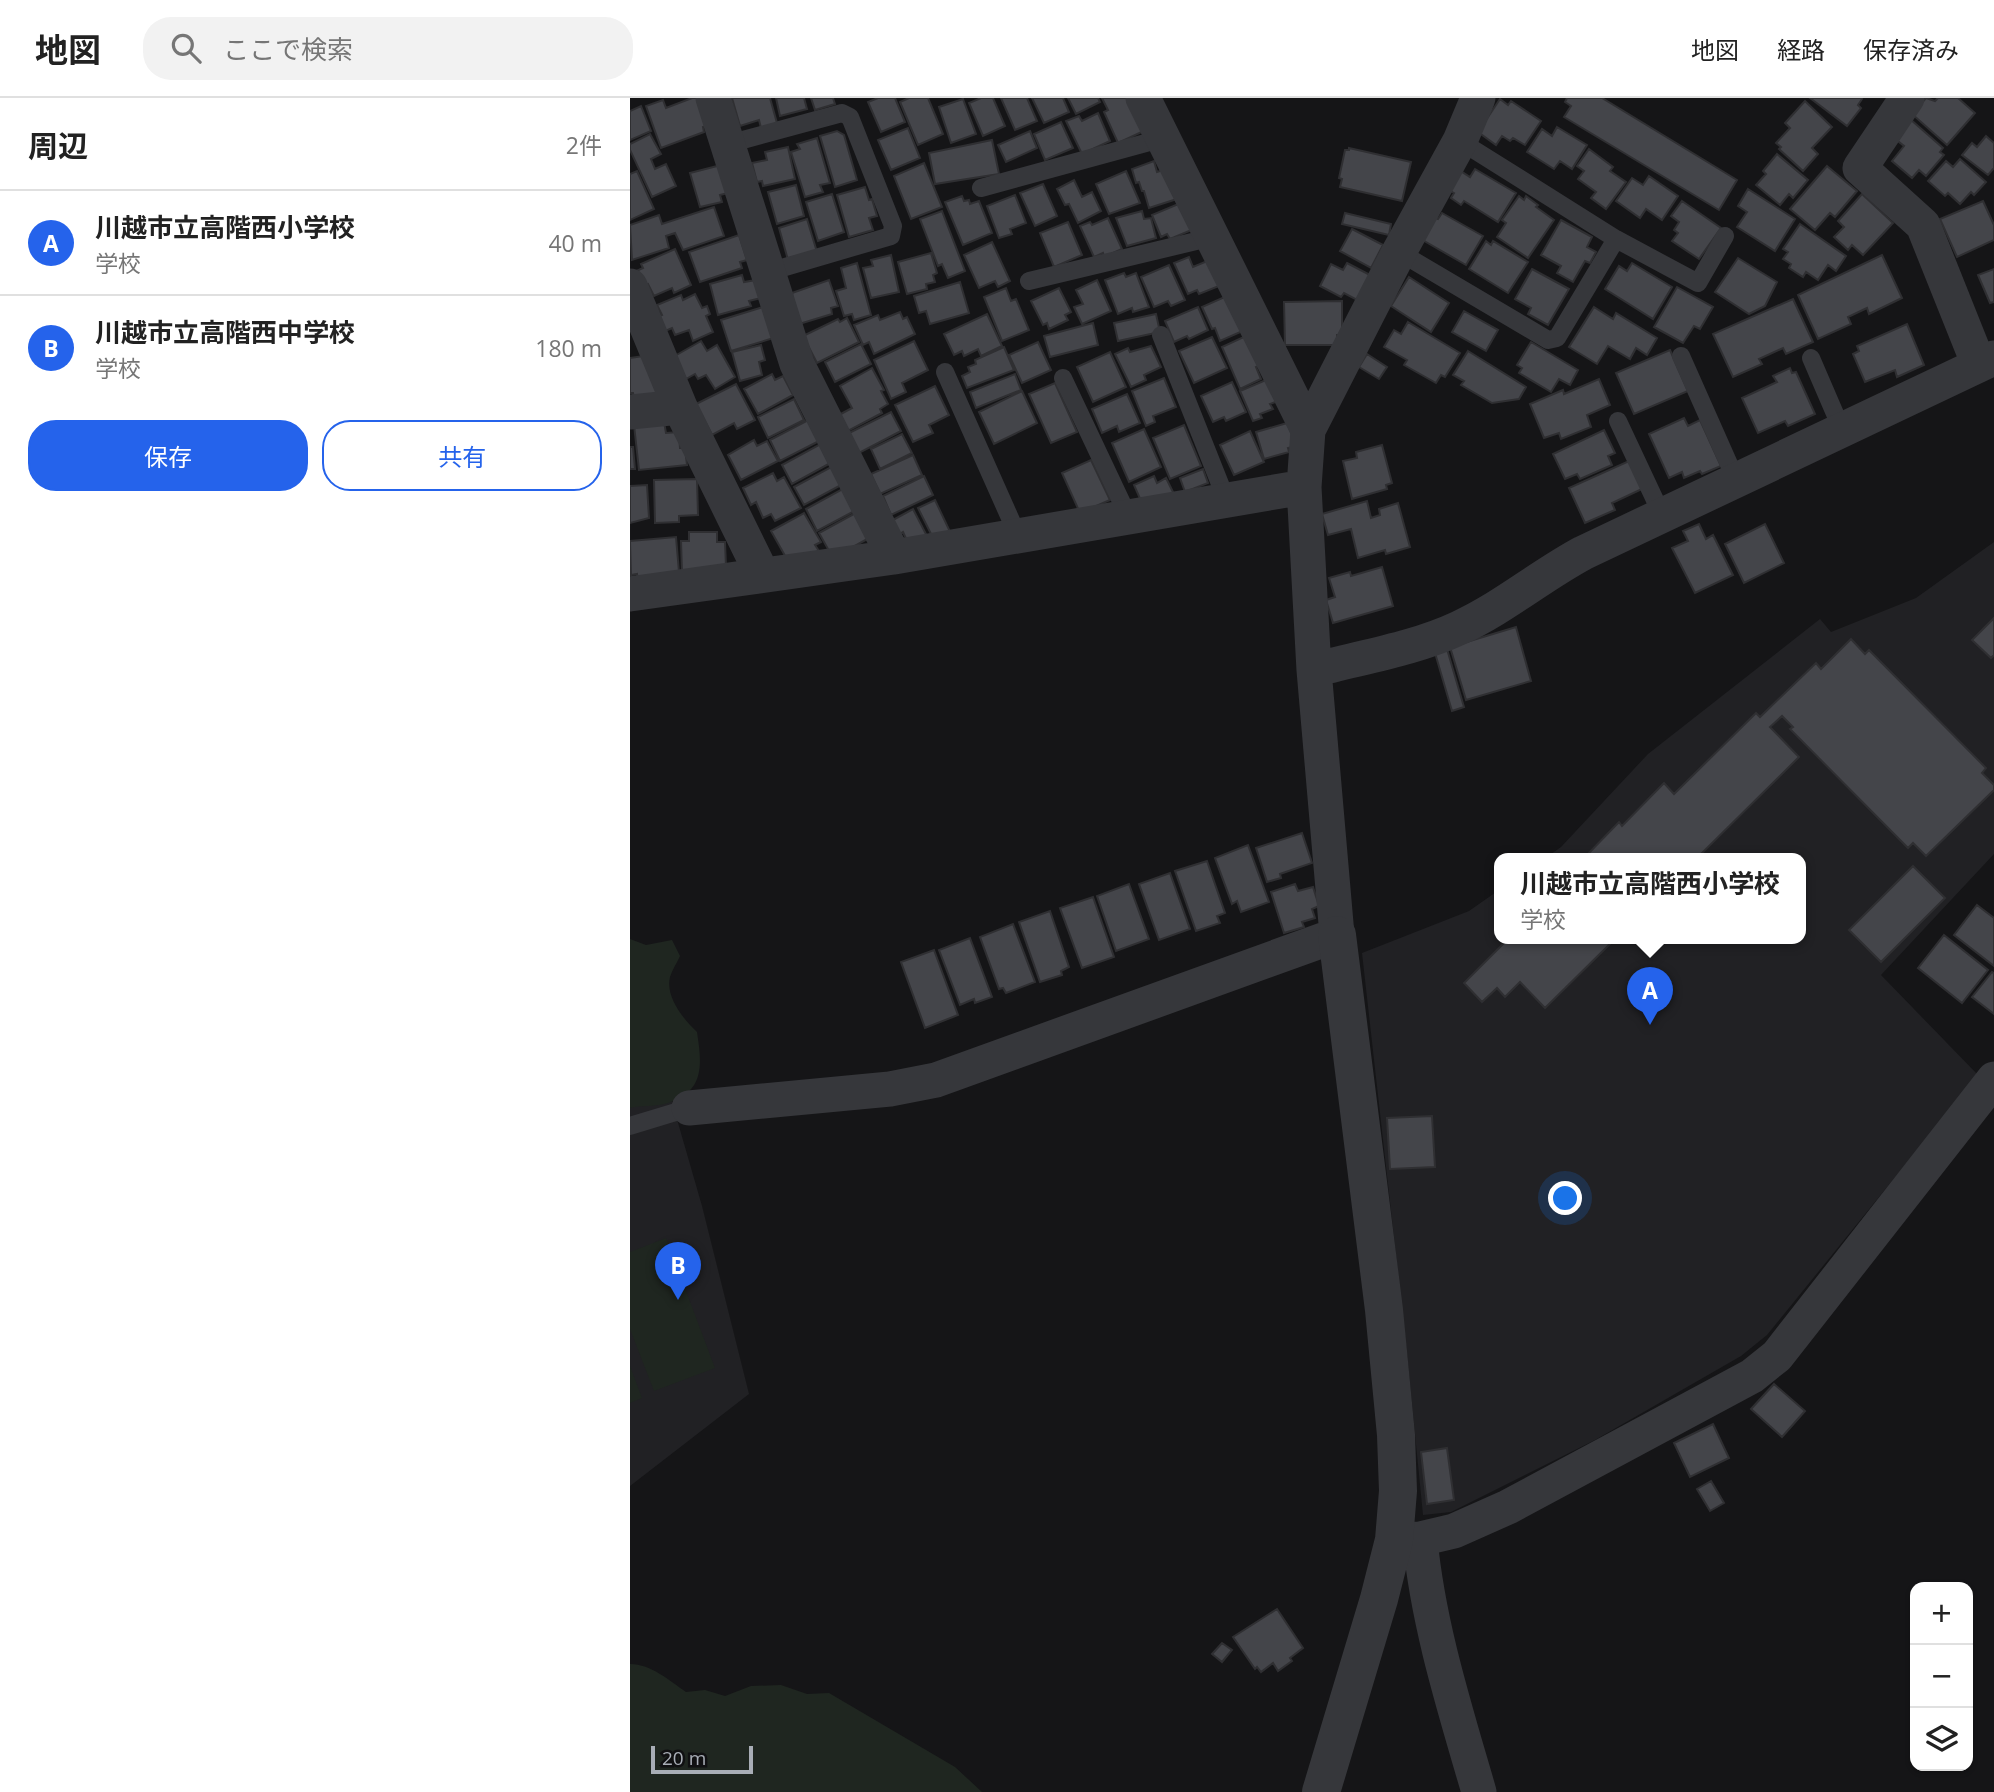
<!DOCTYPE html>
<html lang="ja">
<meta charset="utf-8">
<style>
:root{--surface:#fff;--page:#f2f2f2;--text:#222;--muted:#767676;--line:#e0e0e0;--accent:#2563eb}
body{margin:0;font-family:"Open Sans","Noto Sans JP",sans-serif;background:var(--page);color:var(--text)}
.controls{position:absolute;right:21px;bottom:21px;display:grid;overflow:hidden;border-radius:14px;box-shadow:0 2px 5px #0004}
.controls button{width:63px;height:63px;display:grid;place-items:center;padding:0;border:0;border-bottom:2px solid var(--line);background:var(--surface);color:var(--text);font:35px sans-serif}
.scale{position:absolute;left:21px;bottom:18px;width:102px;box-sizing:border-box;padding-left:7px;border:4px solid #a8adb6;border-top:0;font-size:19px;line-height:24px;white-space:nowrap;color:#a8adb6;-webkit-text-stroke:5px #101012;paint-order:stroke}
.you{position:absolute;left:936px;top:1101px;width:24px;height:24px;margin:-18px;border:5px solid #fff;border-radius:50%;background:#1a73e8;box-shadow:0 0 0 10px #1a73e833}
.badge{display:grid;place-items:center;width:46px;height:46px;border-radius:50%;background:var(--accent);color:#fff;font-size:23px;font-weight:700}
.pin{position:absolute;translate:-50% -58px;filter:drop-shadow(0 2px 4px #0008)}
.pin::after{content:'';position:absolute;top:37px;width:24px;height:21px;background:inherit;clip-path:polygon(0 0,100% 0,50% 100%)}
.popup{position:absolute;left:864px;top:755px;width:312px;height:91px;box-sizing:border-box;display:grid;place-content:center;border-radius:14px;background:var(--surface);filter:drop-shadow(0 2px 5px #0005);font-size:23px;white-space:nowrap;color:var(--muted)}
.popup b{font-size:26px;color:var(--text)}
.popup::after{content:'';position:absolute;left:50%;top:100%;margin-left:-14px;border:14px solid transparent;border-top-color:var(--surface)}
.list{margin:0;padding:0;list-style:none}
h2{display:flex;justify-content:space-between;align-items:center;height:91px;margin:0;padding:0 28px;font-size:30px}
h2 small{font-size:23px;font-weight:400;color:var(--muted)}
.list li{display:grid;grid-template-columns:46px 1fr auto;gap:21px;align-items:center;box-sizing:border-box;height:105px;padding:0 28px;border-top:2px solid var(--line)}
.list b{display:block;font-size:26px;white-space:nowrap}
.list p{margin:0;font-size:23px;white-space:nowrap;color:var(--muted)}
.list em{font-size:23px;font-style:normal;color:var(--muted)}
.actions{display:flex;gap:14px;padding:21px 28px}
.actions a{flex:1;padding:16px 0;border:2px solid var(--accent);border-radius:28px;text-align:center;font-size:24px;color:var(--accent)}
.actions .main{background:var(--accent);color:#fff}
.icon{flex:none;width:38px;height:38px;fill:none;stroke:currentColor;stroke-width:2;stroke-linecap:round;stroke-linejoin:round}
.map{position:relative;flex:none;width:1364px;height:1694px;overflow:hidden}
header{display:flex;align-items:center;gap:42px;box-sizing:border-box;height:98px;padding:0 35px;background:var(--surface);border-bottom:2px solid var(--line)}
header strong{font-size:33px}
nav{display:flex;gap:38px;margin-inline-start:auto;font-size:24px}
.search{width:490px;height:63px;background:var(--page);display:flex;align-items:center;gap:18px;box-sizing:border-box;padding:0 24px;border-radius:28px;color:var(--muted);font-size:26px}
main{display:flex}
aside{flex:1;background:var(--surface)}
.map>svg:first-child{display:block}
</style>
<header>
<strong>地図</strong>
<div class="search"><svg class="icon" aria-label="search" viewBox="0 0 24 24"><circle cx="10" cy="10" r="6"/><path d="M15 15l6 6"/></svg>ここで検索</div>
<nav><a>地図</a><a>経路</a><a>保存済み</a></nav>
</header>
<main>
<aside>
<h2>周辺<small>2件</small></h2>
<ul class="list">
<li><span class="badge">A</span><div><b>川越市立高階西小学校</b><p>学校</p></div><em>40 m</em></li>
<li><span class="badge">B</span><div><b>川越市立高階西中学校</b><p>学校</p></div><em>180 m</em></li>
</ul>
<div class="actions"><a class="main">保存</a><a>共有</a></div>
</aside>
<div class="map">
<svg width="1364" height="1694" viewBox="0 0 1364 1694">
<rect width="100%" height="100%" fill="#151517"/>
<!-- built -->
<path fill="#212124" d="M1364 444V756L1251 877 1348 977 1137 1237 1111 1258 965 1342 821 1414 793 1417 777 1255 732 855 839 813 869 792 870 841H1170V761H914L931 749 1018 656 1190 521 1201 534 1286 500Z
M40 997 72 1108 119 1296 0 1388V998Z"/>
<!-- green -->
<path fill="#1f2620" d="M0 841 16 847 42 842 50 858C47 865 42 872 40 879 35 899 54 922 67 934 72 967 75 993 38 1005 26 1009 12 1007 0 1010Z
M36 1140 85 1270 24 1293 0 1231V1154Z
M0 1268 12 1300 0 1305Z
M0 1566C21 1566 40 1583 56 1594L75 1592 95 1598 121 1588 151 1587 177 1596 199 1595 325 1669 352 1694H0Z"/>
<!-- building -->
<path fill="#44454a" stroke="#2f2f32" stroke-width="2" d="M62 0H71L81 27 73 29 74 34 31 50 16 8 33 2 36 10Z
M102 0H140L147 25 131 30 129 22 110 28Z
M146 0H174L177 11 150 18Z
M181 0H203L205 6 185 12Z
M248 0H265L275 24 251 34 238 4Z
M279 0H298L313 36 288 47 270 4Z
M351 0H363L375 28 353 38 339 5Z
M371 0H397L407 23 385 32Z
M402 0H433L439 14 414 25Z
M438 0H468L470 4 446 16Z
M472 0H500L516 32 488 45 474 14 478 12Z
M937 0H972L1107 82 1089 112 934 19 941 8 935 4Z
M1180 0H1231L1232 1 1228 7 1231 10 1217 28Z
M1296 0 1305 3 1308 0H1328L1345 15 1317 47 1282 16Z
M333 1 346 36 321 45 309 9Z
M870 1 878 7 881 3 911 23 895 47 883 40 880 43 872 38 866 47 848 34Z
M1175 3 1202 29 1182 50 1188 56 1173 73 1149 51 1151 49 1146 45 1160 30 1155 25Z
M11 8 21 33 0 42V13Z
M468 15 480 43 452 56 436 23 449 18 452 23Z
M1280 21 1313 50 1310 54 1314 57 1296 78 1289 72 1282 80 1262 63 1274 48 1264 40Z
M431 24 443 50 415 62 404 36Z
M927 29 957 47 942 71 930 63 924 71 897 54 912 31 922 38Z
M278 30 290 60 261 72 248 42Z
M207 33 214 37 227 82 205 89 190 38Z
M400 33 407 50 376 64 368 47Z
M20 36 31 56 21 61 25 71 36 66 46 88 22 99 0 52V46Z
M1356 38 1364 45V70L1358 77 1332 57 1342 45 1347 49Z
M187 40 200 85 190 87 193 94 175 99 161 54 170 51 167 46Z
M362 42 369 76 305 86 299 55Z
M158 49 165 81 133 88 132 83 127 84 122 65 137 62 135 54Z
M719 50 781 64 772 103 710 89 712 81 709 80 715 52H719Z
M959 51 983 69 980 73 996 84 976 111 961 100 966 94 948 81 954 73 947 68Z
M1147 56 1178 82 1163 100 1159 96 1150 107 1126 87 1136 76 1133 73Z
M1330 61 1356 84 1344 97 1341 94 1330 106 1318 95 1315 98 1298 83 1316 63 1323 69Z
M524 63 527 74 540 70 550 100 519 110 514 93H512L509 84 506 85 502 71Z
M294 65 312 109 281 121 264 78Z
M91 67 98 95 90 97 92 104 70 109 60 75Z
M1197 68 1227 93 1205 119 1200 115 1185 132 1160 111Z
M845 71 886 95 868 124 834 103 831 107 821 100 824 95 817 91 829 72 840 79Z
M7 73 24 111 0 122V76Z
M496 73 510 105 479 116 466 86Z
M1019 78 1048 98 1032 122 1016 111 1010 120 986 103 1002 80 1013 87Z
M444 82 452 99 462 94 471 113 448 125 439 106 435 107 427 91Z
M413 86 427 118 405 128 390 95Z
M166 87 174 118 147 126 138 94Z
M235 89 239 102 242 101 247 118 239 120 243 132 219 139 207 97Z
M1118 91 1165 121 1145 153 1107 129 1117 114 1108 108Z
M202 96 214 134 188 143 176 104Z
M1232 96 1263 125 1233 157 1222 147 1218 152 1204 139 1214 129 1208 123Z
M385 97 396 125 380 131 382 136 369 140 357 108Z
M332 98 334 103 339 102 340 106 349 103 362 135 333 147 315 104Z
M889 98 894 102 896 98 908 107 906 109 924 122 898 160 867 139 876 125 872 122Z
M1052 103 1091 130 1069 161 1042 143 1048 135 1044 132 1049 124 1041 118Z
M1353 103 1364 127V142L1327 159 1310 121Z
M553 104 564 131 540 141 537 136 531 139 522 117Z
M84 109 94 138 53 152 45 135 36 138 39 150 2 162 0 127 29 117 32 126Z
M312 113 335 173 318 180 312 166 308 168 290 121Z
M512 113 514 121 521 120 526 140 497 148 486 120Z
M715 115 761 126 759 137 712 126Z
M812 115 853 138 836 167 789 140 802 118 808 121Z
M478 120 492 151 474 159 473 155 464 159 450 128 460 124 462 127Z
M177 121 187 154 158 162 149 130Z
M931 122 962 139 957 149 966 154 960 165 955 163 943 184 927 175 931 168 911 157Z
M438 124 452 157 424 169 410 135Z
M1170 126 1216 158 1206 173 1198 167 1188 182 1176 174 1173 179 1159 170 1161 166 1153 161 1158 154 1153 151Z
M722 131 753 147 741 170 710 153Z
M109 137 117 162 110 164 112 170 70 184 59 154Z
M856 143 861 147 863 143 898 164 878 195 839 171Z
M362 144 380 183 368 189 365 183 349 190 334 157Z
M45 151 61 187 44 195 42 190 24 198 18 186 11 189 4 174 13 170 11 166Z
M301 155 307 175 303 177 305 184 296 186 297 191 277 196 268 164Z
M261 157 269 194 241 200 233 170 243 168 241 162Z
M1252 157 1272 200 1239 216 1237 210 1218 219 1221 226 1188 241 1168 197Z
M559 159 563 169 582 161 594 186 569 196 567 192 558 196 544 165Z
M1108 160 1147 184 1135 208 1119 216 1085 194Z
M227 165 241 217 224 222 222 216 214 218 206 193 216 190 211 170Z
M717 165 742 178 729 203 714 195 711 199 690 188 701 166 713 172Z
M1002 165 1042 189 1023 221 975 191 989 168 997 173Z
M539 167 555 202 541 208 538 203 524 209 511 179Z
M902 171 939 191 918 227 898 216 901 210 885 201Z
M1364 171V204L1360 205 1348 177Z
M494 175 496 179 506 175 519 209 503 214 502 210 488 216 475 182Z
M112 177 114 184 126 182 131 200 119 203 121 208 88 217 80 186Z
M779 179 819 205 801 234 761 208Z
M199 182 208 208 201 210 202 216 166 227 162 195Z
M467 182 481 213 452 226 444 209 453 206 446 192Z
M330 184 339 215 300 226 296 213 289 215 284 198Z
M1047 189 1083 209 1070 231 1064 228 1053 245 1024 229Z
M376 190 381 203 386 201 399 232 372 243 354 199Z
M429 190 441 214 435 217 438 222 419 231 417 225 413 227 401 203Z
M65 196 72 210 77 208 80 216 76 218 83 234 63 243 59 232 45 237 42 230 33 234 27 219 32 217 27 207 51 197 53 202Z
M599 197 615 232 590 243 585 230 582 231 572 209Z
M1163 201 1183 244 1156 256 1153 250 1129 261 1132 266 1103 279 1083 236Z
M712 203V237H707V247H655L654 204Z
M133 209 147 239 101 253 91 222Z
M568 209 578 232 559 241 557 238 544 244 535 223Z
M964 209 983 221 986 215 1027 240 1017 257 1006 250 1000 261 978 248 967 266 939 249Z
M834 213 868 232 856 253 822 234Z
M270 214 273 221 277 219 285 236 244 256 239 244 233 247 224 227 248 217 250 222Z
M357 216 372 248 351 258 348 251 334 258 332 253 324 257 314 236Z
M526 216 530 234 488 243 484 225Z
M217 220 229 244 187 265 173 238 208 221 210 224Z
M778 224 830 255 815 279 811 277 806 285 774 267 777 262 754 249 764 232 771 236Z
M463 225 468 247 420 259 414 238Z
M1277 226 1294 267 1267 279 1265 272 1235 284 1223 256 1229 253 1227 248Z
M620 236 633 266 626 269 631 281 610 291 592 249Z
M582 239 597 270 564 285 549 253Z
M71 243 77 253 87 247 105 279 85 291 76 277 68 281 65 276 56 281 43 259Z
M284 243 298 272 272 285 276 294 261 301 244 262Z
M408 244 421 272 392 285 379 257Z
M901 244 948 272 940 287 929 281 921 294 889 275 892 270 887 267Z
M231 246 241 266 205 284 195 264Z
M131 247 135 262 129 264 132 277 110 283 102 254Z
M521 248 531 269 514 277 516 282 501 289 485 256 498 250 500 254Z
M374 249 384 272 337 290 332 278 340 274 338 269 346 266 345 262Z
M1040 252 1058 293 1004 316 986 275Z
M838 253 896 289 889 301 862 305 831 287 834 283 823 277Z
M480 254 496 289 463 304 447 269Z
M737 256 757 269 749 281 729 269Z
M13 258 28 297 4 300 3 295H0V260Z
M242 270 254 292 251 293 258 306 250 311 252 315 216 334 207 318 222 310 210 288Z
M1160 270 1162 275 1166 274 1185 316 1158 328 1155 323 1128 335 1112 300 1147 284 1143 278Z
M142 276 145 282 153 278 163 297 128 316 114 291Z
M385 276 391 292 346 310 340 294Z
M643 279 653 301 640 306 643 311 630 316 632 320 623 323 610 293Z
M534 280 546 309 523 318 525 324 516 328 502 293Z
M969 281 980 307 957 317 961 329 931 341 929 335 914 340 900 306 933 292 934 296Z
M602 284 616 314 596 323 594 319 583 324 571 298Z
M425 285 447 334 421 345 399 296Z
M106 286 125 322 107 331 104 325 82 337 66 306Z
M305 288 319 317 299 327 303 335 283 344 265 307Z
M392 293 407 325 364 346 349 314Z
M497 296 510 325 489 334 487 328 472 335 462 311Z
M164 301 174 322 138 340 128 319Z
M261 314 271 333 229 355 219 335Z
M184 319 195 340 150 363 140 342Z
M1054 320 1058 328 1070 322 1091 368 1072 376 1070 373 1054 380 1052 374 1039 380 1019 336Z
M34 324 36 335 49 334 50 350H55L57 367 9 372 4 327Z
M657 325 667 348 658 350 659 354 634 361 626 334Z
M554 327 571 368 540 381 523 340Z
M514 331 531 369 499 384 482 345Z
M974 332 985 355 978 358 982 367 950 381 947 376 935 381 923 356Z
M620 333 634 364 604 377 590 347Z
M272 336 282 355 250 371 241 351Z
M124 342 127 348 137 343 148 363 111 382 98 357Z
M196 343 206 362 162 386 152 367Z
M752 347 762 385 756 387 757 391 722 401 713 363 727 360 726 354Z
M0 349H3L5 371H0Z
M283 357 292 377 250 396 241 376Z
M461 362 480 402 450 415 432 375Z
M999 363 1012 391 982 405 985 412 955 425 939 390Z
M203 368 213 386 174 407 164 389Z
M573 371 578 385 555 394 550 380Z
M143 375 147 383 154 379 171 410 145 423 141 416 133 420 126 404 121 407 113 390Z
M294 378 303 397 261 417 253 398Z
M524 378 527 385 536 380 545 398 511 403 504 387Z
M67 381 68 417 49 418V424L25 425 24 382Z
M17 387 19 420 0 425V388Z
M218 388 230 410 187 433 176 411Z
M305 402 323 440 307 448 288 410Z
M737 403 741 420 750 417 749 411 768 405 780 449 756 456 755 452 728 460 721 431 698 437 692 416Z
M283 411 297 438 279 447 273 434 268 437 261 423Z
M231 412 241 439 203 460 189 435Z
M174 415 191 444 185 447 189 453 158 463 141 433Z
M1069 426 1076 441 1083 437 1103 477 1065 495 1042 450 1058 443 1053 433Z
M1135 426 1154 465 1114 485 1095 446Z
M59 434H87V444H95L96 468 52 475 51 443H59Z
M46 439 49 474 8 483 7 476 1 477 0 443Z
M752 469 763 508 703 525 696 502 705 499 699 480 720 474 721 478Z
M1364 520V557L1361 560 1342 542Z
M886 529 901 583 836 602 820 549Z
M1221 541 1235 556 1239 552 1356 670 1352 675 1364 687V692L1296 758 1283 745 1278 750 1160 631 1163 629 1152 618 1140 629 1169 659 1066 761H953L989 724 992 728 1034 685 1044 696 1126 615 1130 619 1186 565 1191 571Z
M817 551 834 609 822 613 805 555Z
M672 735 682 765 650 776 651 780 637 784 626 750Z
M618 747 639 804 611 814 607 803 602 806 585 760Z
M577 763 595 815 587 818 590 825 566 833 545 773Z
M1283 768 1315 800 1251 864 1219 832Z
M540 775 560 831 529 842 509 786Z
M499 786 519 841 486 853 467 798Z
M665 786 668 793 683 789 689 808 682 811 685 820 672 824 674 829 654 835 641 794Z
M463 799 484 859 452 870 430 810Z
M1347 807 1364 820V868L1324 837Z
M420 813 439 869 431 873 432 877 410 884 389 824Z
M383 826 405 884 376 895 373 890 369 891 350 839Z
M1314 837 1358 872 1332 905 1288 870Z
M340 840 362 899 345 905 344 901 330 907 309 852Z
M878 841H985L915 910 890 884 875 899 867 890 852 904 834 885Z
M304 852 328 917 295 930 271 864Z
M1362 874 1364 875V916L1342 899Z
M802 1018 805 1069 760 1071 757 1020Z
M1144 1286 1175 1313 1152 1339 1121 1311Z
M1083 1326 1099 1360 1060 1379 1044 1345Z
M817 1350 824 1402 797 1406 791 1354Z
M1081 1383 1094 1405 1080 1413 1067 1391Z
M647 1511 673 1550 660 1560 662 1563 648 1573 643 1565 631 1574 627 1569 625 1571 603 1539Z
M592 1545 602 1552 592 1564 582 1556Z"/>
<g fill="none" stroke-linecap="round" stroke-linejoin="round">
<!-- service -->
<path stroke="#36373b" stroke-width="18" d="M830 43 986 141 1068 185 1095 138
M98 46 212 15 220 19 263 128 261 138 138 174
M351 90 534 40
M769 154 918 242 927 240 986 141
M399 183 583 139
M531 237 596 401
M1051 258 1106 382
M1181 260 1212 332
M315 274 388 438
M433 280 499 420
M988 323 1032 417
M0 1028 59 1010"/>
<!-- minor -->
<path stroke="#36373b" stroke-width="35" d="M83 0 167 266 264 459
M513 0 678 332
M1277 0 1230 70 1293 127 1349 267
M0 188 50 309 132 476
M0 314 50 309
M0 496 264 459 674 389
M684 572C732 559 784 551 829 530 873 510 910 478 953 455L1364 260
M59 1010 260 991 306 982 707 837 684 572 674 389 678 332 769 154 830 43 848 0
M790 1441 824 1433 878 1409 1122 1278 1147 1258 1364 981
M767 1442 790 1441C798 1527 825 1611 849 1694"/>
<!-- tertiary -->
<path stroke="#36373b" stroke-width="38" d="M691 1694 749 1501 764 1442 768 1393 766 1337 754 1212 707 837"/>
</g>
</svg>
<div class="controls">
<button>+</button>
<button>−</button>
<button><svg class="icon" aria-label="layers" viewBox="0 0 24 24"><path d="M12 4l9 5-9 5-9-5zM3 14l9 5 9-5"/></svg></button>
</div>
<div class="scale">20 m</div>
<div class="you"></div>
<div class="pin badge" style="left:1020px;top:927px">A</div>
<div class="popup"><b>川越市立高階西小学校</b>学校</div>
<div class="pin badge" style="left:48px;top:1202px">B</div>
</div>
</main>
